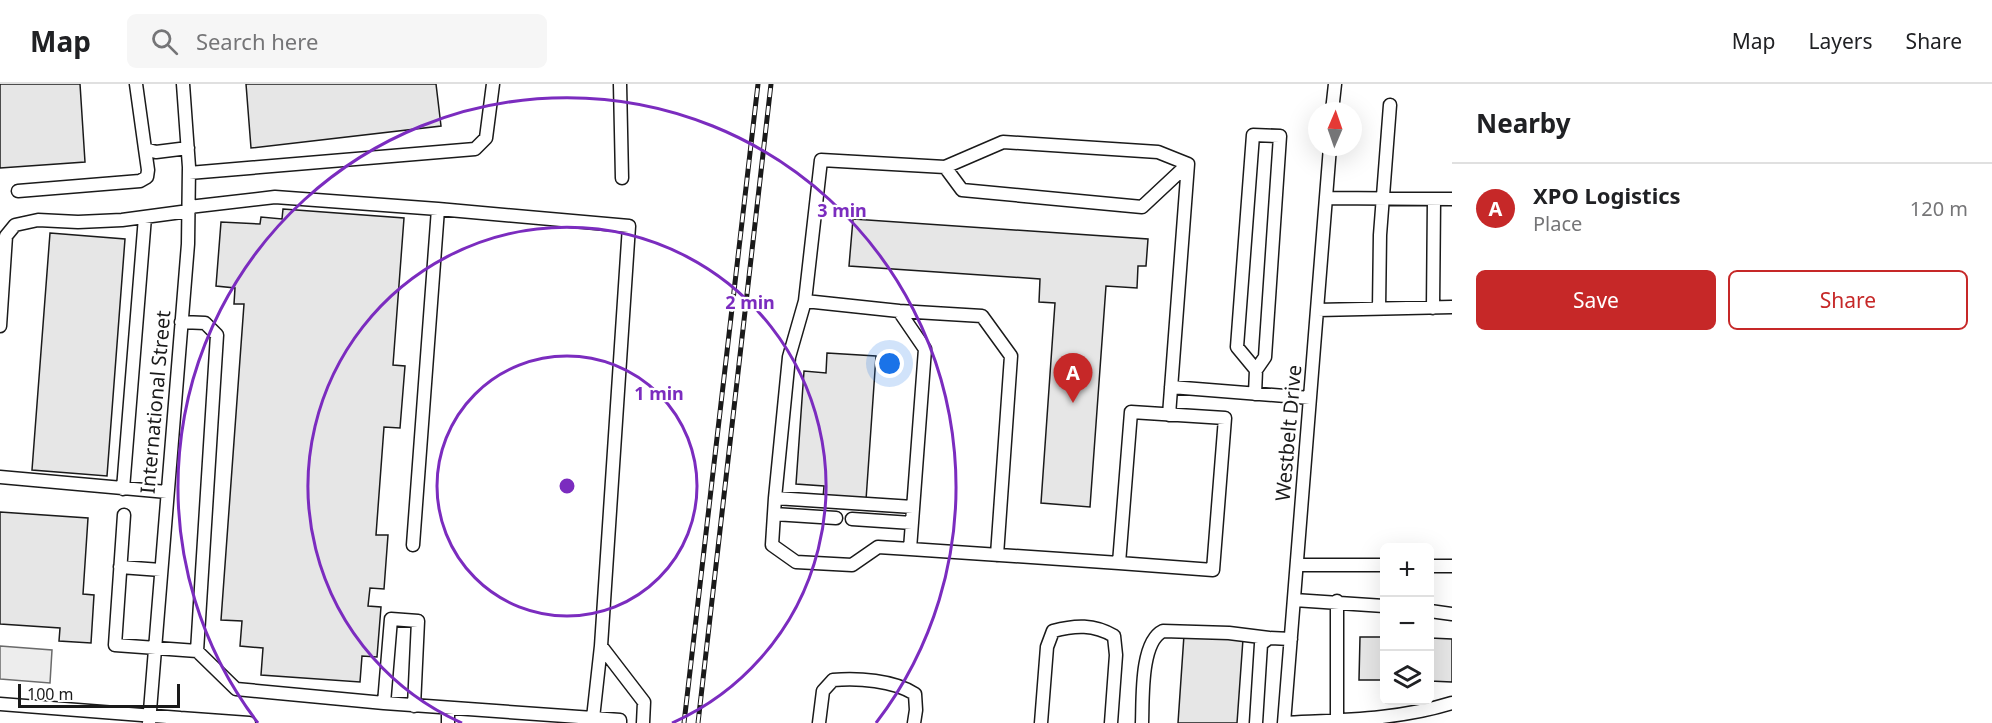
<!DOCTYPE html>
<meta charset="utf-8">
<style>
:root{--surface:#fff;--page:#f6f6f6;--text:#202124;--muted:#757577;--line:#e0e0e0;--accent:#c62828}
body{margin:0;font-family:"Noto Sans",sans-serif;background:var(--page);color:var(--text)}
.controls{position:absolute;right:18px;bottom:18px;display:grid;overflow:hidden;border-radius:9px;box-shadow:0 6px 24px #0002}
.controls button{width:54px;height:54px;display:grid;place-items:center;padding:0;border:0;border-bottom:2px solid var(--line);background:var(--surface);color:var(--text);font:30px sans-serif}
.compass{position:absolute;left:1308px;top:18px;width:54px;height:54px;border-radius:50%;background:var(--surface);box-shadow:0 6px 24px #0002;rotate:2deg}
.scale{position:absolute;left:18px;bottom:15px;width:162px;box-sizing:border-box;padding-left:6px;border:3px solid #1a1a1a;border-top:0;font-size:16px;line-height:21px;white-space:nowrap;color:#1a1a1a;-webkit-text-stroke:4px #fff;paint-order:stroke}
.you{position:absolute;left:890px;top:280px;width:21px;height:21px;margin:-15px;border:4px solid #fff;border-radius:50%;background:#1a73e8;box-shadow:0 0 0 9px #1a73e833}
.badge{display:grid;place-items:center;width:39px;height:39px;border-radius:50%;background:var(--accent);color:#fff;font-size:20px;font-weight:700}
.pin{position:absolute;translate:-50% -50px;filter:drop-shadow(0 2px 3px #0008)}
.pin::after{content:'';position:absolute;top:32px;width:21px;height:18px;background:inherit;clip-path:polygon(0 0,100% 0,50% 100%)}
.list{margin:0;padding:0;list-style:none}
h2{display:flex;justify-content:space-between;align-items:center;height:78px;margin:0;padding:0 24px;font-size:26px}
h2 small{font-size:20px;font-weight:400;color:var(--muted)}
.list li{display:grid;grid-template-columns:39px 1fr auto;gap:18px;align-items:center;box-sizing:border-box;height:90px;padding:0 24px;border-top:2px solid var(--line)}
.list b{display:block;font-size:22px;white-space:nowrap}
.list p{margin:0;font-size:20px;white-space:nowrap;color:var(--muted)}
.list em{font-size:20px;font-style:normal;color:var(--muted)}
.actions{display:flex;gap:12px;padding:18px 24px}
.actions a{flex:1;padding:14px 0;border:2px solid var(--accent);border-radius:9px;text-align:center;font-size:21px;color:var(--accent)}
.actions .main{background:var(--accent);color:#fff}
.icon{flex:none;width:33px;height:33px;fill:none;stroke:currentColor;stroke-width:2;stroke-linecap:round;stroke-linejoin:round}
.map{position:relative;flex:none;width:1452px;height:639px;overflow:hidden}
header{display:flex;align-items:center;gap:36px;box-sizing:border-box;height:84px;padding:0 30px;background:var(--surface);border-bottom:2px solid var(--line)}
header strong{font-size:28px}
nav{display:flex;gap:33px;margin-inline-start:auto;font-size:21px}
.search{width:420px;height:54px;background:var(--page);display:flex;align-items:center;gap:15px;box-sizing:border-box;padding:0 21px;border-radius:9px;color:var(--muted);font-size:22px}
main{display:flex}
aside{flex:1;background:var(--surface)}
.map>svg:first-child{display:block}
</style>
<header>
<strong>Map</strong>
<div class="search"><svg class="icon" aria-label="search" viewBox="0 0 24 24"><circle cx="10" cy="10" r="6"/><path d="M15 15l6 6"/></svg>Search here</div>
<nav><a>Map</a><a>Layers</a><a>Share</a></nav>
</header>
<main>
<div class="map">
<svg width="1452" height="639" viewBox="0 0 1452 639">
<rect width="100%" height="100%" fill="#fff"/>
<!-- built -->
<path fill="#ededed" stroke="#6a6a6a" stroke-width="1.5" d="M0 562 52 566 50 599 0 595Z"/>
<!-- building -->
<path fill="#e6e6e6" stroke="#1a1a1a" stroke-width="1.5" d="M0 0H80L85 78 0 84Z
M246 0H436L441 42 251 64Z
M283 125 404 134 393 281 405 282 400 344 384 343 376 451H388L384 505 370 504 368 522 381 523 377 573 362 572 360 598 261 591 263 564 240 562 242 537 221 536 244 220H234L235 204 216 202 221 138 260 140 261 133 282 135Z
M853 135 1148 155 1146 182H1138L1137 204 1106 202 1090 423 1041 419 1055 219 1039 218 1040 195 849 182Z
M50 149 125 155 107 392 32 386Z
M827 269 876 272 866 416 823 414 824 402 796 400 804 287 826 289Z
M0 428 88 434 83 510 94 511 91 559 59 557 60 544 0 540Z
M1184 551 1243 555 1237 639H1178Z
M1360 553H1384V596H1359Z
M1430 554 1452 555V598L1430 597Z"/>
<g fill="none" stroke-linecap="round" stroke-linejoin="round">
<!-- minor casing -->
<g stroke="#1a1a1a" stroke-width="15">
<path id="minor" d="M136 0 145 65 156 68 188 64
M620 0 622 94
M1332 27 1335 0
M1330 63 1284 639C1340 636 1398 636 1452 619
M945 83 962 106 1142 123 1188 80
M189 89 475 65 486 54 493 0
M18 107 140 97 147 93 148 86 145 65
M1326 114 1452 115
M189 123 275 113 438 125 413 461
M438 125 629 142 601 562 644 618 643 639
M805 217 789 273 775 414 772 461 796 478 852 481 878 463 910 465
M1433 224 1434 116
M1379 225 1380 151 1390 21
M1317 226 1452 223
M899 227 982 232 1011 272 997 471
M181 238 205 239 217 251 197 567
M0 242 6 152 15 141 38 136 78 138 122 136 189 127
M1171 303 1310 314
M1255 310 1256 286 1265 273 1280 52 1253 51 1237 263 1256 286
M1131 328 1225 334 1213 486 1119 479Z
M0 393 167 408
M123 405 145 133
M775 414 913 423
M774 430 836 434
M124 431 115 561 197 567 236 605 384 619 391 535 418 537 414 622
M852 435 912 439
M1119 479 910 465 925 265 899 227 805 217 821 76 945 83 1003 58 1158 68 1188 80 1169 331
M1297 481H1384
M1430 482H1452
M120 483 161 486
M1294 516 1384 522
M1337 517V636
M1430 527 1452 530
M384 619 593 634 601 562
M0 620 180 634 184 639
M180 634 249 639
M593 634 620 636V639
M149 639 188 160 189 83 183 0
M448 639V625
M819 639 823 607 833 596C858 594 893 596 915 610L916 626 914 639
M1041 639 1047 563 1053 547C1075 541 1094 540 1114 552L1116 571 1111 639
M1142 639C1143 616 1140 558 1163 547L1229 549 1269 554
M1256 639 1261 560 1269 554 1291 555"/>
</g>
<!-- minor -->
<use href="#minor" stroke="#fff" stroke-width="12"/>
<!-- rail casing -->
<g stroke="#1a1a1a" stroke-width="5">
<path id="rail" d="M684 639 758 0
M698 639 771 0"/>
</g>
<!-- rail -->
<use href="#rail" stroke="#fff" stroke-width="3" stroke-dasharray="9" stroke-linecap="butt"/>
</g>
<!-- distance rings -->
<g fill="none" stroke="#7b2cbf" stroke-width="3">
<circle cx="567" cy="402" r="130"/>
<path d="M462 639A259 259 0 1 1 672 639"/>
<path d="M258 639A389 389 0 1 1 876 639"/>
</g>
<g text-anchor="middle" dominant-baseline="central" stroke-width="4.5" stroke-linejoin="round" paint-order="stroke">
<!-- street labels -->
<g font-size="20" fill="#1a1a1a" stroke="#fff">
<text transform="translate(155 318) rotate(-85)">International Street</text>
<text transform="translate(1288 349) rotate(-85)">Westbelt Drive</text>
</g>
</g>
<circle cx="567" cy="402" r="9" fill="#7b2cbf" stroke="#fff" stroke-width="3"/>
<g font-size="18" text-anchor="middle" font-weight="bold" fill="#7b2cbf" stroke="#fff" stroke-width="4.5" stroke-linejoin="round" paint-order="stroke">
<text x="842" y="133">3 min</text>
<text x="750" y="225">2 min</text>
<text x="659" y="316">1 min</text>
</g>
</svg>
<div class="controls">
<button>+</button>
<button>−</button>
<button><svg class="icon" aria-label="layers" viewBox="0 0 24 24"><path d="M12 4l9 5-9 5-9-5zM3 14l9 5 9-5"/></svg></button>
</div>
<svg class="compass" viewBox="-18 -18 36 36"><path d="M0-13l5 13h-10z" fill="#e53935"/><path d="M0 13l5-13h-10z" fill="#757577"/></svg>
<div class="scale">100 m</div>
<div class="you"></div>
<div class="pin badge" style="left:1073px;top:319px">A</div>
</div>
<aside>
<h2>Nearby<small></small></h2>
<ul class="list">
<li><span class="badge">A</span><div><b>XPO Logistics</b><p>Place</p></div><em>120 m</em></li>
</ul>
<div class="actions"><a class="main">Save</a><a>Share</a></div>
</aside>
</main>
